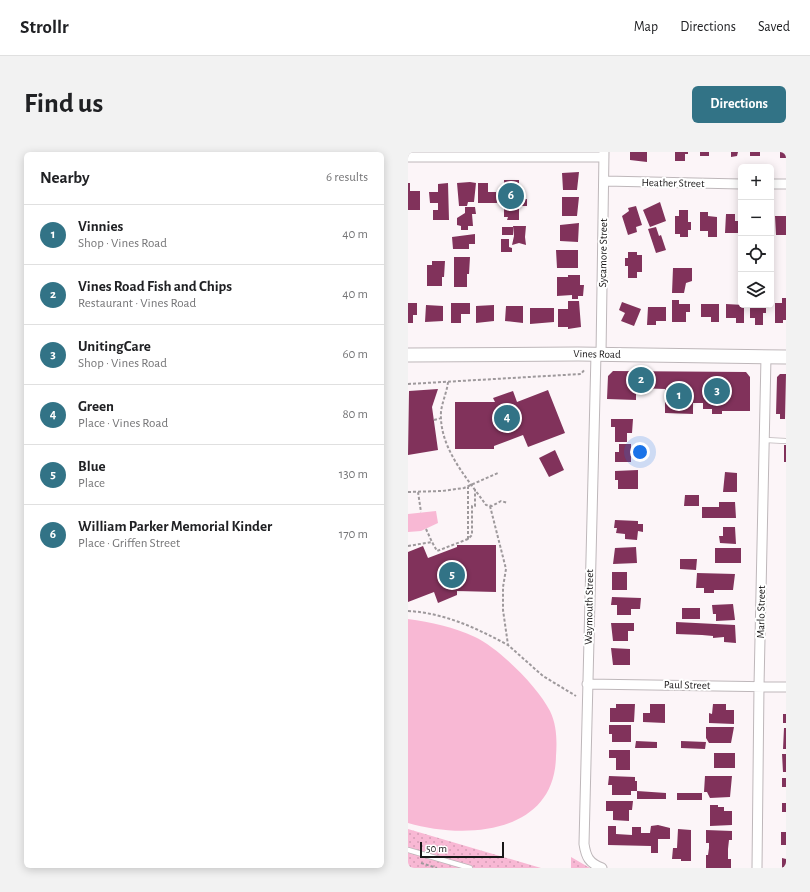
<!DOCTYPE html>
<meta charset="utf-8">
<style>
:root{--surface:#fff;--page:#f2f2f2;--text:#202124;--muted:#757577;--line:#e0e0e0;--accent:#327386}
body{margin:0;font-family:"Alegreya Sans",sans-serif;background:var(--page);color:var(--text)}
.controls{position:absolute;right:12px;top:12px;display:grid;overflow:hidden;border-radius:6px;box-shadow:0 2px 10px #0003}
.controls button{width:36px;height:36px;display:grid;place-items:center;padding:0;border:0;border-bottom:1px solid var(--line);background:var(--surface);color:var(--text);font:20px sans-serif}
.scale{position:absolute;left:12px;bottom:10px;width:84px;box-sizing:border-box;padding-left:4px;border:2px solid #181617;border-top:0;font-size:11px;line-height:14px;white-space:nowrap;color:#181617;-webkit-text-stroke:3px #fff;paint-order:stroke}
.you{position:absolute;left:232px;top:300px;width:14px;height:14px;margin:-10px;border:3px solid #fff;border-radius:50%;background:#1a73e8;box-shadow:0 0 0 6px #1a73e833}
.badge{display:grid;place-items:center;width:26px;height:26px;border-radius:50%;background:var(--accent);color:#fff;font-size:13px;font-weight:700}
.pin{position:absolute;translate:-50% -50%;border:2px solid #fff;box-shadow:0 1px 4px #0006}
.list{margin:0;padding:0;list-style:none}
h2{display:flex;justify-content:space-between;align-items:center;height:52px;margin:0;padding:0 16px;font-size:17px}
h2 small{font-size:13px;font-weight:400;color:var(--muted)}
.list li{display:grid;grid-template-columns:26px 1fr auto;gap:12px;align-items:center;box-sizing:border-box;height:60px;padding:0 16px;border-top:1px solid var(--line)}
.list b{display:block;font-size:15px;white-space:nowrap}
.list p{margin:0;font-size:13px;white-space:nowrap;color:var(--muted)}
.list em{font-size:13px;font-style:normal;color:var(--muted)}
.icon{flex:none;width:22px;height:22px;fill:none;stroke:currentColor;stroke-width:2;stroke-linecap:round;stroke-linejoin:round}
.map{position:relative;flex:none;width:378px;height:716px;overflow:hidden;border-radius:6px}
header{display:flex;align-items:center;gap:24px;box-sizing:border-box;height:56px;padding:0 20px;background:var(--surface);border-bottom:1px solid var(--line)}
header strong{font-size:19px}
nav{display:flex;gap:22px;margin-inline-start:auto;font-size:14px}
.intro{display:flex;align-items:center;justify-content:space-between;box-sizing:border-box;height:96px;padding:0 24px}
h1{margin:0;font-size:28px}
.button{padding:10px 18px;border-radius:6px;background:var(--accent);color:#fff;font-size:14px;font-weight:700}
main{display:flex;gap:24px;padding:0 24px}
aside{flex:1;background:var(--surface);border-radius:6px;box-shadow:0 2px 10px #0003}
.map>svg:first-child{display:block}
</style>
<header>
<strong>Strollr</strong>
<nav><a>Map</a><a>Directions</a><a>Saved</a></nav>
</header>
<div class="intro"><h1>Find us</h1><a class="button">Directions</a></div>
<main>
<aside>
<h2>Nearby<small>6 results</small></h2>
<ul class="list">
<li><span class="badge">1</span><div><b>Vinnies</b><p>Shop · Vines Road</p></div><em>40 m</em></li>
<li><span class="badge">2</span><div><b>Vines Road Fish and Chips</b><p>Restaurant · Vines Road</p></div><em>40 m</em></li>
<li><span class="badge">3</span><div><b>UnitingCare</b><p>Shop · Vines Road</p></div><em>60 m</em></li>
<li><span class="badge">4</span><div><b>Green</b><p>Place · Vines Road</p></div><em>80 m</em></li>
<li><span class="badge">5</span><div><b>Blue</b><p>Place</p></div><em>130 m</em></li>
<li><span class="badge">6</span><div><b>William Parker Memorial Kinder</b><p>Place · Griffen Street</p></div><em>170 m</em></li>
</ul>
</aside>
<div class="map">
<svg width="378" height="716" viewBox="0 0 378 716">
<defs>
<pattern id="park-dots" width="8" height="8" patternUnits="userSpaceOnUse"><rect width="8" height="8" fill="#f8b8d4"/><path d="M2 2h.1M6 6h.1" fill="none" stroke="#d49db5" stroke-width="1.8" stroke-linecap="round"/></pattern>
</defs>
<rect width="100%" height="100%" fill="#fcf5f8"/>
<!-- grass -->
<path fill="#f8b8d4" d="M28 359 30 371 13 379 0 380V362Z
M0 467C23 470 46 475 67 485 92 497 130 535 142 559 149 573 149 590 148 604 147 682 58 688 0 671Z"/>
<!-- park -->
<path fill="url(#park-dots)" d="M0 677 133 716H0Z
M163 705 182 716H163Z"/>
<!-- building -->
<path fill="#81325b" d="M222 0H239V10L222 8Z
M267 0H280V2H277V9H267Z
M292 0H301V4H292Z
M323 0H330L329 4 323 5Z
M342 0H352V4H342Z
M372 0H378V6H372Z
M171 20 169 38H155L154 21Z
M96 28H111V68H99L100 65H96Z
M62 30 68 31 66 50H60L59 54H51L49 31Z
M0 31H2V39H12V58H0Z
M40 31 41 68H25V58H30V51H22L21 40H30V32Z
M70 31H80V40H88L89 51H70Z
M154 45H171L169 64H154Z
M112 47H119V54H112Z
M252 50 258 69 242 75 235 58Z
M228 54 234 73 228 75 229 80 220 83 214 64 221 59 220 56Z
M57 55H67L68 62H64L65 74H60V78H53V74L49 73V66L57 61Z
M271 58H280V70H283V78H280V85H272V82H267V64H271Z
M292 60H300V64L309 65V85H300V79H292Z
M318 62H327V69H333V81H317Z
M367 64H378V83H368Z
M171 71 170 90 152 89V73Z
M105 74H118L117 85 118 93 111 91 104 93 106 84Z
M94 75H105V83H94Z
M248 75 251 84 253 83 258 98 248 101 240 77Z
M67 82V92H61V97H45L44 85Z
M93 87H101V95L104 96V100H93Z
M148 98H170V116H149Z
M220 100H229V103H234V120H229V126H220V114H217V106H220Z
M46 105H62L61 122H59V135H46Z
M24 109H37L36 125H34V134H19V113H24Z
M265 116H284V129L278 131 276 141H264Z
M160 123H172V133H176L175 144H170V147H164V143L149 144V125H160Z
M374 146H378V168H375V171H367V151H374Z
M264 148H271V152H282V160H278V170H264Z
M160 149H171L173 175 160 177V175H150V157H160Z
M214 150 233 157 226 174 213 169 217 161 211 158Z
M0 151H9V163H5V171H0Z
M43 151H62V162H53V171H43Z
M293 152H311V170H303V165H293Z
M318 152 336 153V171H328V166H318Z
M18 153 35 154V169L17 170Z
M86 153V169L68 171V154Z
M342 153H358V161H355V173H347V166H342Z
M98 154H115V171L97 169Z
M240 155H258V169H248V173H239Z
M122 156H146V170L122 172Z
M205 219 338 220 342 225V259H314V262H304V257H295V251H285V262L257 261V237L228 236V248L199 247 200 224Z
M372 222H378L377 267H372V262H368L369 225Z
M30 237 24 255 30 298 0 303 1 239Z
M140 238 157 281 120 295 115 283 86 294V297H47V250H87L85 246 105 239 109 250Z
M203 267H225L224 281H219V290H207V275H203Z
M211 292H223V310H207V300H211Z
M376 293H378V310H376Z
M147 298 156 318 141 325 131 306Z
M230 318V337H210V328H207V319Z
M317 320 329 321V340H315Z
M277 343H291V354H276Z
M311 350H327L328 366H294V355H311Z
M207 368 230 369V372H235V380L230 379 229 388 217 387V382L208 381 209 376H206Z
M315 375H327L328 392 312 391 311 384H315Z
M49 393H88V440L49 439V443L30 451 26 440 0 450V400L15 394 20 406 49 395Z
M228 395 229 411 205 412 207 396Z
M307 396H333V411H307Z
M272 407H289L288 418 272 417Z
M204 420H219V438H204Z
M289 421 327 422 325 438H306V441H296V436H288Z
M204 445 233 446 232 457H223V463H209V453H203Z
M325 452 327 468 308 469V462H305L304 453Z
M274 456H292V467H274Z
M268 470 327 473 328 491 316 490V485L305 486V484L294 483 268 482Z
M203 471H226V479H220V489H205Z
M203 496 222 497V513H205Z
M208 552H227L226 570H202V556H208Z
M242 552H257V571L235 570V561H242Z
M305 552H318V558H326V572L301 571V561L304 562Z
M375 562H378V571H375Z
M201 573H223V590H204V582H201Z
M298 575H326L323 591H301L298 586Z
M376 576H378V597H375Z
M228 589 249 590V596H227Z
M273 589 298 590 297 597 273 596Z
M201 598H222V618H208V606H201Z
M306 601H327V616H306Z
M374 602H378V620H375Z
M201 624 227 625V629H229V639H223V643H204V633H200Z
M297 624H324L322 645 302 646 299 640H296Z
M374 626H378V635H374Z
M229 639 258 641V647H229Z
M269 641H294V648H269Z
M198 649H225L224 658H221V669L205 668V659H198Z
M374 651H378V660H374Z
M302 653H310V655H316V659H324V673L302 674Z
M250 673 262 676V687H250V701H243V694L200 693V674H208V682L224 683V675H233V681H242L243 674Z
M270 677 283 678V709H273V707H264L265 696H269Z
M298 678 324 679V688H321L320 697V707H323V716H298V703H300L301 696H305H301V691H298Z
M373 680H378V693H373Z
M374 706 378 707V716H374Z"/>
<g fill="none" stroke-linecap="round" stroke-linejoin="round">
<!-- lane casing -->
<g stroke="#beb7ba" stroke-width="6">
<path id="lane" d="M357 288 378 289
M0 698 62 716"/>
</g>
<!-- street casing -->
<g stroke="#beb7ba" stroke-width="11">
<path id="street" d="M0 5H196
M197 29 333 32
M363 32H378
M188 202 176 692C178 705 181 711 194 716
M193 202 196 0
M179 532 378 535
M349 716 351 534 358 205"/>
</g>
<!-- secondary casing -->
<g stroke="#beb7ba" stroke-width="15">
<path id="secondary" d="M0 203 170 202 378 205"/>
</g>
<!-- path -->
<path stroke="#9e999c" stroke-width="2" stroke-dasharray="3 2" stroke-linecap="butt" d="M40 230C39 240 34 250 33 260 31 296 59 326 78 353L84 354 93 349 100 351
M0 232 173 222 177 217
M26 268 33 266
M0 340 34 339 56 336 90 321
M10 340 13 360
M82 354 98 417 95 435V458L100 493 135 524 168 544
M18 377 24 390
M60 387V335
M0 394 24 390 29 399 60 387 64 383V354H67V337
M0 459C37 461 68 476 100 493
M13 711 29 716"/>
<!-- lane -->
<use href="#lane" stroke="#fff" stroke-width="4.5"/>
<!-- street -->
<use href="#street" stroke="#fff" stroke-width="9"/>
<!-- secondary -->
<use href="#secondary" stroke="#fff" stroke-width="13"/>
</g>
<g text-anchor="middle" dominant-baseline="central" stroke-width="4" stroke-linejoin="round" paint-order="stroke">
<!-- street labels -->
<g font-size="11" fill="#181617" stroke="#fff">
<text transform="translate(265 31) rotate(1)">Heather Street</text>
<text transform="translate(195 101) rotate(-89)">Sycamore Street</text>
<text transform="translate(189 202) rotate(1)">Vines Road</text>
<text transform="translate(181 455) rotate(-89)">Waymouth Street</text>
<text transform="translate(353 460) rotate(-89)">Marlo Street</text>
<text transform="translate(279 533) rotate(1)">Paul Street</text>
</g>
</g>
</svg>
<div class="controls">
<button>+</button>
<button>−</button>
<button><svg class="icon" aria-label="locate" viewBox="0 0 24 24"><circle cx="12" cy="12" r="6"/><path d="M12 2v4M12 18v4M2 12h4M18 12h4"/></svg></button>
<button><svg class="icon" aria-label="layers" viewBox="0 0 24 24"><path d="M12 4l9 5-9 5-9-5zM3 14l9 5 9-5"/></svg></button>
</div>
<div class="scale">50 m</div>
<div class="you"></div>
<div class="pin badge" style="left:271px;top:244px">1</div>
<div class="pin badge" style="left:233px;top:228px">2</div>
<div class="pin badge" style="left:309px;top:239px">3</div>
<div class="pin badge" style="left:99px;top:266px">4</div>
<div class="pin badge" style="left:44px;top:423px">5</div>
<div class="pin badge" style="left:103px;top:44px">6</div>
</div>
</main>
